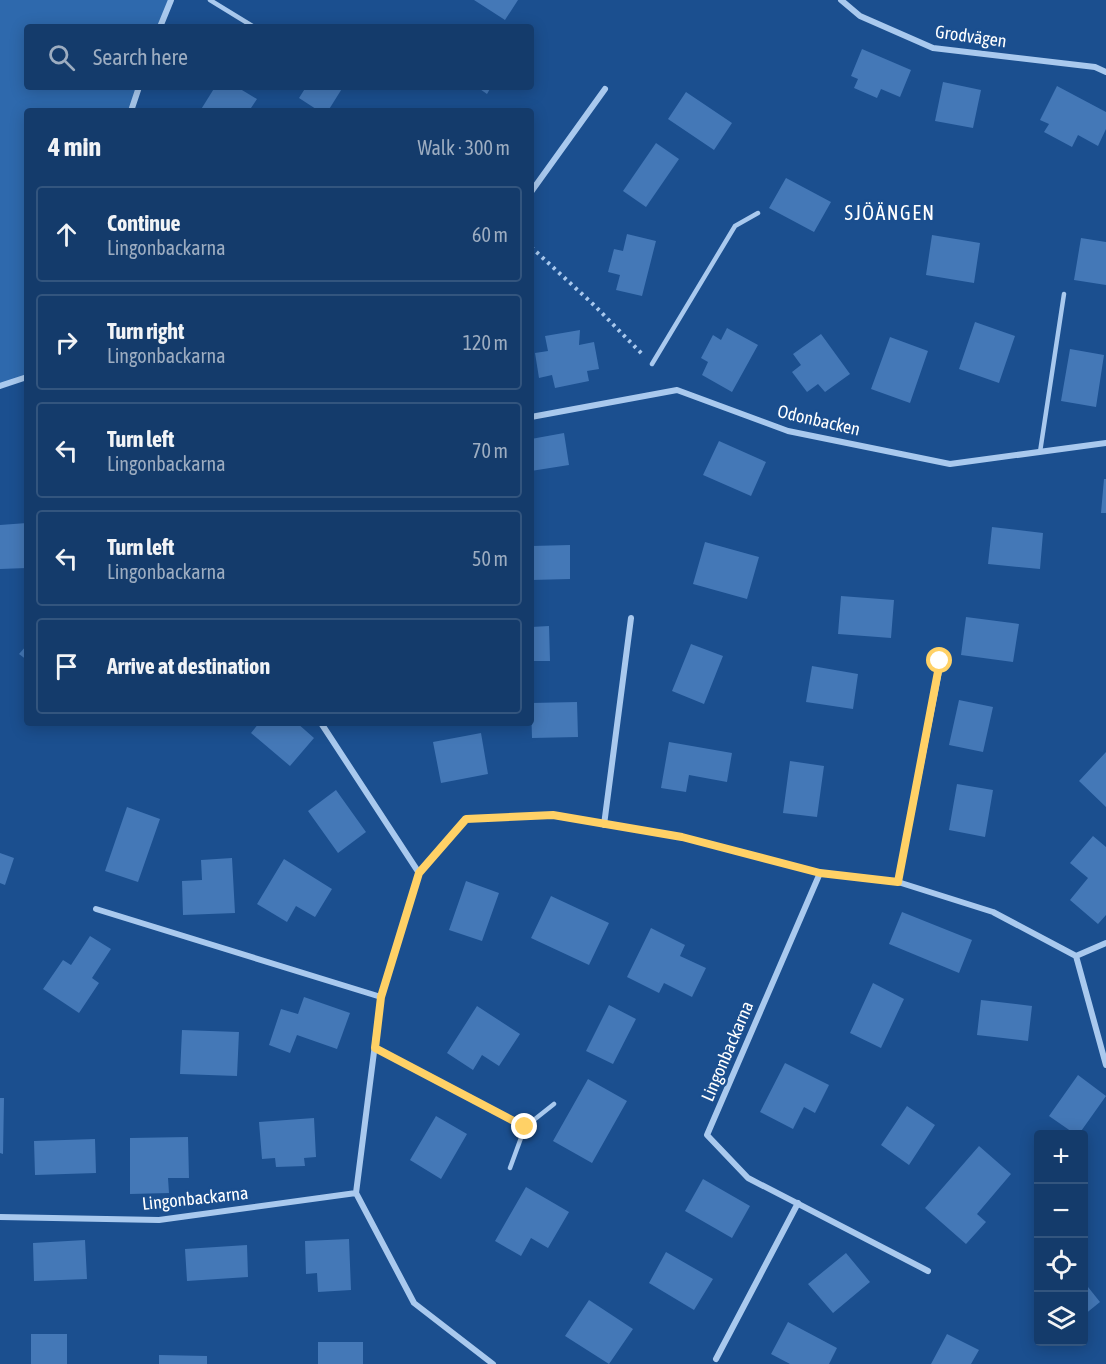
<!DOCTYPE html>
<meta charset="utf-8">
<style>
:root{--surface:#143b6b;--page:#214673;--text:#f1f3f6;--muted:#9dadc1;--line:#33557e}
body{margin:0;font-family:"Asap Condensed",sans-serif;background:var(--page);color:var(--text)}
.controls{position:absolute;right:18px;bottom:18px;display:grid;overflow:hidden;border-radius:6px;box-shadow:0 3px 15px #0003}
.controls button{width:54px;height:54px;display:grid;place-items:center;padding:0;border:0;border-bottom:2px solid var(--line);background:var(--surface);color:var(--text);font:30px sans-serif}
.stop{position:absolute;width:18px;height:18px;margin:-14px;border:4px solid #ffd166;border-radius:50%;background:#fff}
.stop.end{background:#ffd166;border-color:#fff;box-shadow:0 2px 6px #0008}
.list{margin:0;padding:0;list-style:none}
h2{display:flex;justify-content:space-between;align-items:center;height:78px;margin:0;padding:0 24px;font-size:26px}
h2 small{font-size:20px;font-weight:400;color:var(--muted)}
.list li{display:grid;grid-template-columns:39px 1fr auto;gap:18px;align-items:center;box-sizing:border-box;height:96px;margin:0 12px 12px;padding:0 12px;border:2px solid var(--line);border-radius:6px}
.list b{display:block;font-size:22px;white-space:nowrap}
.list p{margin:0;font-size:20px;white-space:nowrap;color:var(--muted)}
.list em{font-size:20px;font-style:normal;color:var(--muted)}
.icon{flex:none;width:33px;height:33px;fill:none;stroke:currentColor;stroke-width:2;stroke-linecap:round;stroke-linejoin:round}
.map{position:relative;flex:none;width:1106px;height:1364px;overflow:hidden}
.search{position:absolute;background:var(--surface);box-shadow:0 3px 15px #0003;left:24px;top:24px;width:510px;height:66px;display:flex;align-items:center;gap:15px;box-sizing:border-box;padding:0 21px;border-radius:6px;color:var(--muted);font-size:22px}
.panel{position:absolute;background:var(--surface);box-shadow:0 3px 15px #0003;left:24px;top:108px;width:510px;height:618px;border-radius:6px}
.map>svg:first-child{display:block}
</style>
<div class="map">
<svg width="1106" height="1364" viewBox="0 0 1106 1364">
<rect width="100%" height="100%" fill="#1b4f8f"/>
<!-- green -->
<path fill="#2e69ad" d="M0 0H171L160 27H27V87H139L131 111H27V377L0 383Z"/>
<!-- building -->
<path fill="#4478b7" d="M474 0H518L505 20Z
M862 49 911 70 900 97 881 89 877 98 854 88 858 79 851 76Z
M943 82 981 90 973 128 935 121Z
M1057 86 1106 112V129L1098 146 1078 135 1072 147 1044 132 1049 124 1040 120Z
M215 87H237L257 99 249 111H200Z
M306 87H343L328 111H319L299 98Z
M477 87H491L487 94Z
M686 92 732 123 714 150 668 119Z
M656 143 679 159 646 207 623 191Z
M786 178 831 202 814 232 769 208Z
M627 234 656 241 642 296 616 290 620 275 608 272 614 249 623 251Z
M932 235 980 243 974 283 926 275Z
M1081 238 1106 242V285L1074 280Z
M975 322 1015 336 999 383 959 369Z
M727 328 758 345 732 392 702 375 708 362 701 358 713 335 721 340Z
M580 330 579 345 594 342 599 369 587 371 589 381 555 388 552 375 539 378 535 353 548 351 545 336Z
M821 334 850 374 825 392 818 384 807 392 792 372 801 365 793 354Z
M890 337 928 351 910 403 871 389Z
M1070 349 1104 355 1096 407 1061 401Z
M564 433 569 465 531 471V439Z
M719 441 766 462 751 496 703 475Z
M1104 479H1106V513H1101Z
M27 523V568L0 569V525Z
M992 527 1043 533 1040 569 988 564Z
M705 542 759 557 747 599 693 584Z
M570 545V579L531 580V546Z
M841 596 894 600 891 638 838 634Z
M966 617 1019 624 1013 662 961 655Z
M549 626 550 661H531V627Z
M691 644 723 656 704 704 672 691Z
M27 645V660L19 654Z
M812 666 858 674 853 709 806 702Z
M959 700 993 707 983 752 949 745Z
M577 702 578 737 532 738 531 703Z
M259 723H297L314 738 290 766 251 733Z
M481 733 488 774 441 783 433 742Z
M669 742 732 753 727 782 689 775 686 792 661 788Z
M1106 752V807L1079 781Z
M790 761 824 766 817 817 783 813Z
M957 784 993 790 985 837 949 830Z
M336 790 366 832 338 853 308 811Z
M127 807 160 819 138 882 105 871Z
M1093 836 1106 847V915L1098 924 1070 900 1088 878 1070 863Z
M0 853 14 858 5 885 0 883Z
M232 858 235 913 183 915 182 881 202 880 201 860Z
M284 859 332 889 315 917 296 906 287 922 257 904Z
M466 881 499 893 482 941 449 930Z
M551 896 609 923 589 965 531 938Z
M902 912 972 940 959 973 889 944Z
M651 928 685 945 680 956 706 968 692 997 664 983 659 993 627 977Z
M90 936 111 949 92 978 99 983 79 1013 43 989 63 960 71 965Z
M873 983 904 999 881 1048 850 1033Z
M304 997 350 1013 337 1049 297 1035 290 1053 269 1045 281 1009 298 1014Z
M981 1000 1032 1006 1028 1041 977 1035Z
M609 1005 636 1019 613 1064 586 1051Z
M477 1006 520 1034 499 1066 482 1055 473 1070 447 1053Z
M182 1030 239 1032 237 1076 180 1074Z
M785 1063 829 1085 815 1113 804 1107 793 1129 760 1112Z
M1078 1075 1106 1096 1079 1134H1075L1049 1116Z
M588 1079 627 1101 592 1163 553 1141Z
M0 1098H4L3 1154 0 1153Z
M907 1106 935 1125 909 1165 881 1145Z
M436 1116 467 1134 441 1179 410 1160Z
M314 1118 316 1157 304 1158 305 1166 276 1167 275 1158 262 1159 259 1122Z
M188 1137 189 1178H168L169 1193 130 1194V1138Z
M95 1139 96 1173 35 1175 34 1141Z
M979 1146 1011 1174 977 1214 986 1222 966 1244 925 1208Z
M703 1179 750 1206 732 1238 685 1211Z
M526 1187 569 1212 548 1248 531 1238 521 1256 495 1241Z
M349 1239 351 1290 318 1292 317 1273 306 1274 305 1241Z
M85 1240 87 1279 34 1281 33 1243Z
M247 1245 248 1277 187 1281 185 1249Z
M666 1252 713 1279 694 1310 649 1283Z
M846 1253 870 1282 833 1313 808 1284Z
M1084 1282 1100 1302 1084 1315Z
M589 1300 633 1329 609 1364 565 1336Z
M788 1322 837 1348 829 1364H790L771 1354Z
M31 1334H67V1364H31Z
M947 1334 979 1350 971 1364H931Z
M318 1342H363V1364H318Z
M159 1355 207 1356V1364H159Z"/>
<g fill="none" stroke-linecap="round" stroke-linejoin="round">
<!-- path -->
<path stroke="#a9c9ee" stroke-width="4" stroke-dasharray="3 4.5" stroke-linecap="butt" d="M531 247 595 306 643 355"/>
<!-- service -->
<path stroke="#a9c9ee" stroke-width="4.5" d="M210 0 254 27
M652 364 735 226 758 213
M1040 452 1064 294
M510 1168 525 1127 554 1104"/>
<!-- minor -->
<path stroke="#a9c9ee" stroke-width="6" d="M841 0 860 16 933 48 1095 67 1106 72
M160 27 171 0
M131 111 139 87
M531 192 605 89
M0 386 27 377
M531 417 677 390 788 431 950 464 1106 443
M321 723 419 873
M604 825 631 618
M820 873 707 1135 748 1178 928 1271
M898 882 941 661
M96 909 381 997
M1106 943 1076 956 1106 1065
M375 1048 525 1127
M0 1217 159 1220 356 1193
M716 1359 798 1203
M493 1364 414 1303 356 1193 381 997 419 873 466 819 553 815 682 837 820 873 898 882 993 912 1076 956"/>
</g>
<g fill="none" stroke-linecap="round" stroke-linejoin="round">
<!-- route -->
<path stroke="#ffd166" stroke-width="8" d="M525 1127 375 1048 381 997 419 873 466 819 553 815 682 837 820 873 898 882 940 661"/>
</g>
<g text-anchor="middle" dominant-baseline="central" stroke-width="5" stroke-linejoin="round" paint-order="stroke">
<!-- street labels -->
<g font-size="18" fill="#fff" stroke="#1b4f8f">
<text transform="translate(971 36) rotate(8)">Grodvägen</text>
<text transform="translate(819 420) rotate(13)">Odonbacken</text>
<text transform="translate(727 1051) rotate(-67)">Lingonbackarna</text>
<text transform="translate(195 1198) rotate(-6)">Lingonbackarna</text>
</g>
<!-- neighbourhood labels -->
<g font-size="20" letter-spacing="1.5" fill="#fff" stroke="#1b4f8f">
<text x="890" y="212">SJÖÄNGEN</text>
</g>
</g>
</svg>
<div class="controls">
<button>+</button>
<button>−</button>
<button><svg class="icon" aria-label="locate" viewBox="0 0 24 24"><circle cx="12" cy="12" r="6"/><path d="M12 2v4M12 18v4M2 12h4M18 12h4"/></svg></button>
<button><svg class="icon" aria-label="layers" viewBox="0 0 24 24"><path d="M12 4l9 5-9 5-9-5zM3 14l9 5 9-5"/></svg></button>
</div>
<div class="stop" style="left:940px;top:661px"></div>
<div class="stop end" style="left:525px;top:1127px"></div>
<div class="search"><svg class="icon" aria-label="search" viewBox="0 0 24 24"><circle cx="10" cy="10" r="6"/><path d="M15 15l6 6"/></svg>Search here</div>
<section class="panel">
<h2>4 min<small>Walk · 300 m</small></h2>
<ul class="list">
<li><svg class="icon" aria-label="ahead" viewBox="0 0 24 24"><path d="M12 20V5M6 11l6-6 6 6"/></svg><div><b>Continue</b><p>Lingonbackarna</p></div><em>60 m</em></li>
<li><svg class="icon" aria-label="right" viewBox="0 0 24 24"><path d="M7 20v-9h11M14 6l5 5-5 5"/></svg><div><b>Turn right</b><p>Lingonbackarna</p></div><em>120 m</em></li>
<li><svg class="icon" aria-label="left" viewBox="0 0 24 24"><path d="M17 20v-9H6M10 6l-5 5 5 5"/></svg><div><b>Turn left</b><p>Lingonbackarna</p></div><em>70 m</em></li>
<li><svg class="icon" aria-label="left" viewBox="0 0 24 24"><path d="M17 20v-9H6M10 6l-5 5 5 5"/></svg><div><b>Turn left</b><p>Lingonbackarna</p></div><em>50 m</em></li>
<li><svg class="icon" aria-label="arrive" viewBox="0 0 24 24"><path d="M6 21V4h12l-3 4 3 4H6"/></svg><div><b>Arrive at destination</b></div></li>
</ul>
</section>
</div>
